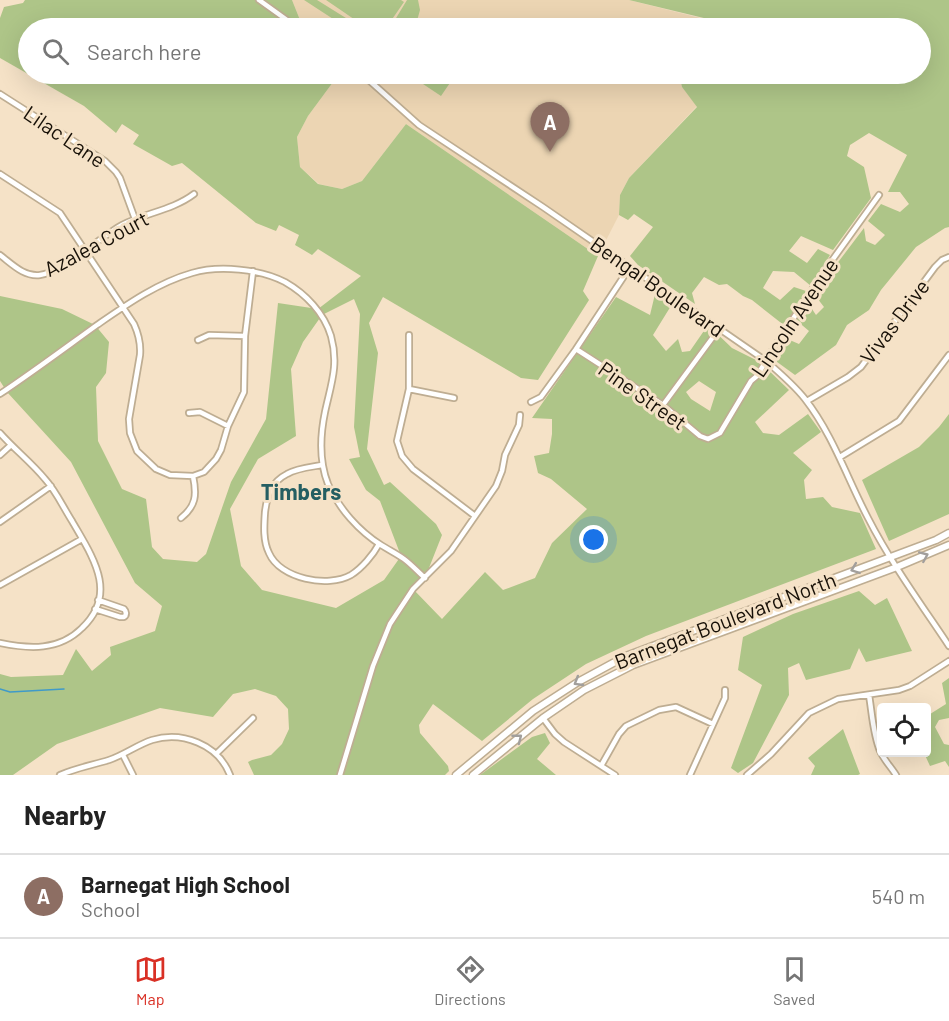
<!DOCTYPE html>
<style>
:root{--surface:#fff;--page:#f2f2f2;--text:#222;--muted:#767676;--line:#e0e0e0;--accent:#d93025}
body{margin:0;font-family:Barlow,sans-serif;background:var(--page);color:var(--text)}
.controls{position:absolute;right:18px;bottom:18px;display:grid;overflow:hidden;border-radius:6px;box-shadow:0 6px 24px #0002}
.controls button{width:54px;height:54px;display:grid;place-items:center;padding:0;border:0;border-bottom:2px solid var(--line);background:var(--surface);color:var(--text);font:30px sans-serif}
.you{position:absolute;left:594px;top:540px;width:21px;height:21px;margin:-15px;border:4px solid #fff;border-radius:50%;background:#1a73e8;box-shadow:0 0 0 9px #1a73e833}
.badge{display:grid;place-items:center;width:39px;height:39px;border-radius:50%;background:var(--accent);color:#fff;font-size:20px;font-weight:700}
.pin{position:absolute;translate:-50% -50px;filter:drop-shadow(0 2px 3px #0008)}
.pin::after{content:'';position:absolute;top:32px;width:21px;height:18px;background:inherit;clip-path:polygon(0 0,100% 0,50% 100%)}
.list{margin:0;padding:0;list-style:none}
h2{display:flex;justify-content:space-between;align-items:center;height:78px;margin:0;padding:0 24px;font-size:26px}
h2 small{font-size:20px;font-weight:400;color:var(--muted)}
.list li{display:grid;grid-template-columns:39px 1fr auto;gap:18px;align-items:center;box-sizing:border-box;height:84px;padding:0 24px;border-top:2px solid var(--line)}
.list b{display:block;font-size:22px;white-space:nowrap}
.list p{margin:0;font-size:20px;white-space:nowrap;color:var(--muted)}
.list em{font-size:20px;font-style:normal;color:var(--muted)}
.icon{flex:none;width:33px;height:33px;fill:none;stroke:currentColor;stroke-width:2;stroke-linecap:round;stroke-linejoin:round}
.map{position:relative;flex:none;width:949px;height:775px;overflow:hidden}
.search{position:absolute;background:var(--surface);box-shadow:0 6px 24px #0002;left:18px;right:18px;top:18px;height:66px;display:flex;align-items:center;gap:15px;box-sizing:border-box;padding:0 21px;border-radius:33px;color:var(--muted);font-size:22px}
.sheet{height:162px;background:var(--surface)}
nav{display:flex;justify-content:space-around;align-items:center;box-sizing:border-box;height:84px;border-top:2px solid var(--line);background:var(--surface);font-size:16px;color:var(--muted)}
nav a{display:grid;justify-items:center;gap:3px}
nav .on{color:var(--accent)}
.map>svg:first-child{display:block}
</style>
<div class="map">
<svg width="949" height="775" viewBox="0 0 949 775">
<rect width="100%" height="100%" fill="#f5e2c7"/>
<!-- built -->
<path fill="#ecd5b3" d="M292 0H629L708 20 706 28H308L302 25Z
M339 74H679L682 87 697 106 629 178 620 195 619 215 598 256 406 124 362 181 342 189 319 184 300 167 297 137 308 116Z"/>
<!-- green -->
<path fill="#aec588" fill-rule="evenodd" d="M25 0H292L302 25 308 28H28V74H339L308 116 297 137 300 167 318 184 342 189 362 181 406 124 598 256 583 291 589 300 538 380 521 378 383 297 369 323 378 353 367 449 384 485 390 482 436 524 442 535 425 578 413 589 442 619 485 572 503 590 535 578 552 543 587 509 551 479 538 473 534 456 549 453 552 434V419L532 418 616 297 650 315 656 290 674 301 653 335 666 351 678 339 682 352 690 351 708 325 732 348 760 362 789 390 755 422 763 433 779 435 808 414 821 432 793 453 812 470 804 480 806 499 823 497 832 507 860 513 876 549 646 636 586 664 533 699 482 741 433 704 419 725 420 733 448 766 449 771 445 775H254L248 762 252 760 271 755 282 744 289 729 288 709 276 696 255 689 233 694 213 717 160 708 57 744 13 775H0V674L11 677 63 675 76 649 92 671 111 655 110 647 155 631 162 606 135 583 71 462 7 392 0 381V296L62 309 95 325 109 342 106 373 96 387 98 441 122 489 146 499 152 547 163 559 197 562 206 554 231 482 266 419 278 303 318 309 361 276 318 249 312 255 295 245 299 235 279 225 276 231 256 223 182 163 172 166 133 144 139 135 122 124 116 133 84 106 0 58V18L4 7 23 3ZM354 299 360 314 354 427 360 457 349 459 366 490 380 501 401 556 384 580 336 608 262 590 241 566 230 509 258 459 296 436 291 369 303 342 322 315ZM699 381 716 392 710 411 691 399 686 392Z
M304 0H317L362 28H347Z
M326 0H401L404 2 386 28H367Z
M407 0H418L420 10 415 28H390Z
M629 0H949V227L945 228 916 247 881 290 869 310 847 325 836 345 795 375 773 359 785 338 799 344 809 331 796 320 808 303 816 315 824 307 814 294 864 228 866 241 875 245 885 235 868 221 881 204 900 212 909 204 900 192H888L907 155 869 133 850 145 847 156 864 167 871 198 833 250 801 236 789 251 807 263 818 249 830 255 811 286 794 272 773 271 763 288 780 300 794 287 806 291 785 326 752 300 743 296 727 284 719 285 704 277 692 293 695 304 638 265 630 256 653 227 634 214 628 220 619 215 620 195 629 178 697 107 682 87 679 74H920V28H706L708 19Z
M426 74H456L441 96 420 82Z
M949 414V514L889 541 862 480 919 447 939 427Z
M859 591 875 605 887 598 912 651 866 662 859 648 850 669 806 680 799 663 788 668 789 695 753 763 738 773 731 768 762 685 738 670 743 637 793 614Z
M949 678V718L939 720 935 727 944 744 949 745V767L945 761 930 766 924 753 926 752 927 716 946 704 942 683Z
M843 729 860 774 858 775H811L815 766 808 758Z
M545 733 550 743 537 759 556 775H480L532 737Z"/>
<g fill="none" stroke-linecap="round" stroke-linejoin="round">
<!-- stream -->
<path stroke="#3f9ac9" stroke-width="1.5" d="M0 689 10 692 64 689"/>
<!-- street casing -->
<g stroke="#bead92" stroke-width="8">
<path id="street" d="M259 0 298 28
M362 74 419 125 543 207 766 361C780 373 794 385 805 399 833 435 847 478 868 518 891 563 921 604 949 646
M0 94 105 161 116 172 120 178 135 219
M0 174 60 213 134 324C139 335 141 343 140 355L129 419 130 433 137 451 156 469 170 475 193 476 204 472 216 459 221 450 228 426 244 392 245 336 253 271
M0 255C12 264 24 277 40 275 63 272 100 237 122 225 145 213 173 210 194 194
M409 335V389L397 441 402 456 413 469 475 516
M198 340 209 335 245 336
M576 349 663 405 700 436 708 439 720 433 751 381 757 376 770 354 823 273 879 195
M409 389 454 398
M0 394C33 372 65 348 97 325 126 305 157 283 192 273 219 265 260 269 285 282 306 294 324 313 331 336 339 365 331 384 325 412 320 436 319 461 328 484 339 509 359 531 381 545 389 550 397 554 404 559 412 565 418 572 425 578
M807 401 848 377 861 367 935 267 942 260 949 257
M531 402 541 397 576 349 630 267
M663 405 719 329
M189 413 200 412 228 426
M0 433C14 449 31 462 45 479 56 491 63 507 72 521 92 556 119 593 82 628 59 651 29 649 0 643
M0 455 11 445
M840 457 899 421 949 355
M322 465C311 467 297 468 287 474 271 482 267 496 265 512 264 526 263 541 269 553 280 579 328 588 351 575 362 568 373 555 379 544
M181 518C196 506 197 495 193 476
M0 522 51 486
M0 585 82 539
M95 609 120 617H124C127 615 126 611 124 609L98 600
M869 695C872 713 873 734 880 751 884 760 891 767 896 775
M543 718 555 734 564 742 615 775
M216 754 253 718
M123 755 133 775
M601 766 619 734 626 726 659 710 676 707 713 724
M60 775C76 768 93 765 109 760 124 755 137 745 152 740 182 731 218 744 230 775
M340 775 373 666 390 624 413 589 451 551 496 486 502 471 505 455 519 425 520 415
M690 775 725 698V690
M747 775 771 754 809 713 838 699 899 690 910 686 949 661"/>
</g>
<!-- secondary casing -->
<g stroke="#bead92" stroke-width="9">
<path id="secondary" d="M456 775 533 711 578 682 626 656 936 540 949 533
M473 775 543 718 584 690 633 665 897 567 949 545"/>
</g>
<!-- street -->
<use href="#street" stroke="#fff" stroke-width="4.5"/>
<!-- secondary -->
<use href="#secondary" stroke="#fff" stroke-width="6"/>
</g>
<!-- one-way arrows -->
<defs><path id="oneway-chevron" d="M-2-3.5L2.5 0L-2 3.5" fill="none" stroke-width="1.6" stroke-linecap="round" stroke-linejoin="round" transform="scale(1.5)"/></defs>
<g stroke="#a29f9c">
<use href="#oneway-chevron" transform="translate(924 556) rotate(-23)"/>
<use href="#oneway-chevron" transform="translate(855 569) rotate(159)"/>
<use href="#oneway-chevron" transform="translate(578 682) rotate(149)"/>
<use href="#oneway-chevron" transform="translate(518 738) rotate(-38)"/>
</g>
<g text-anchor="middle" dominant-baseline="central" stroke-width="6" stroke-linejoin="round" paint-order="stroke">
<!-- street labels -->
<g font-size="21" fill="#171007" stroke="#f5e2c7">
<text transform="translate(65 136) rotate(34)">Lilac Lane</text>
<text transform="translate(96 243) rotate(-28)">Azalea Court</text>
<text transform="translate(658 286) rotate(35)">Bengal Boulevard</text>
<text transform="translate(794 317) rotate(-56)">Lincoln Avenue</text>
<text transform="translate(894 321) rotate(-53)">Vivas Drive</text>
<text transform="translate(643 395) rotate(35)">Pine Street</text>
<text transform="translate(725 620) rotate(-21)">Barnegat Boulevard North</text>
</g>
<!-- neighbourhood labels -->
<g font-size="22" font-weight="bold" fill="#245e62" stroke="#f5e2c7">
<text x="301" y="491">Timbers</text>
</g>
</g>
</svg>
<div class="controls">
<button><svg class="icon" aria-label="locate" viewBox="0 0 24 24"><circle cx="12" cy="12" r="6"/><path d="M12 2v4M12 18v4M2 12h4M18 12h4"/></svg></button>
</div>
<div class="you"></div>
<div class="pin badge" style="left:550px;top:152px;background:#8d6e63">A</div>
<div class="search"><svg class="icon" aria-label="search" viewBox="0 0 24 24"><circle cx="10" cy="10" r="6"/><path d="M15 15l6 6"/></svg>Search here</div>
</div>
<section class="sheet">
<h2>Nearby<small></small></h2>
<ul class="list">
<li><span class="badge" style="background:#8d6e63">A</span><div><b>Barnegat High School</b><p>School</p></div><em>540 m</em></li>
</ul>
</section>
<nav>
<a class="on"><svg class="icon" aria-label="map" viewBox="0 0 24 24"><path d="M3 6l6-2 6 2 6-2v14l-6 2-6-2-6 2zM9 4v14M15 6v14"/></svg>Map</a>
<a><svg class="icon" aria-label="directions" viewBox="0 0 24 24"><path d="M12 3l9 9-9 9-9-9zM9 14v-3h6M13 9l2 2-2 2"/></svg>Directions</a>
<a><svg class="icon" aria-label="saved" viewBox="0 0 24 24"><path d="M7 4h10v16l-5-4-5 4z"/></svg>Saved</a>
</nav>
